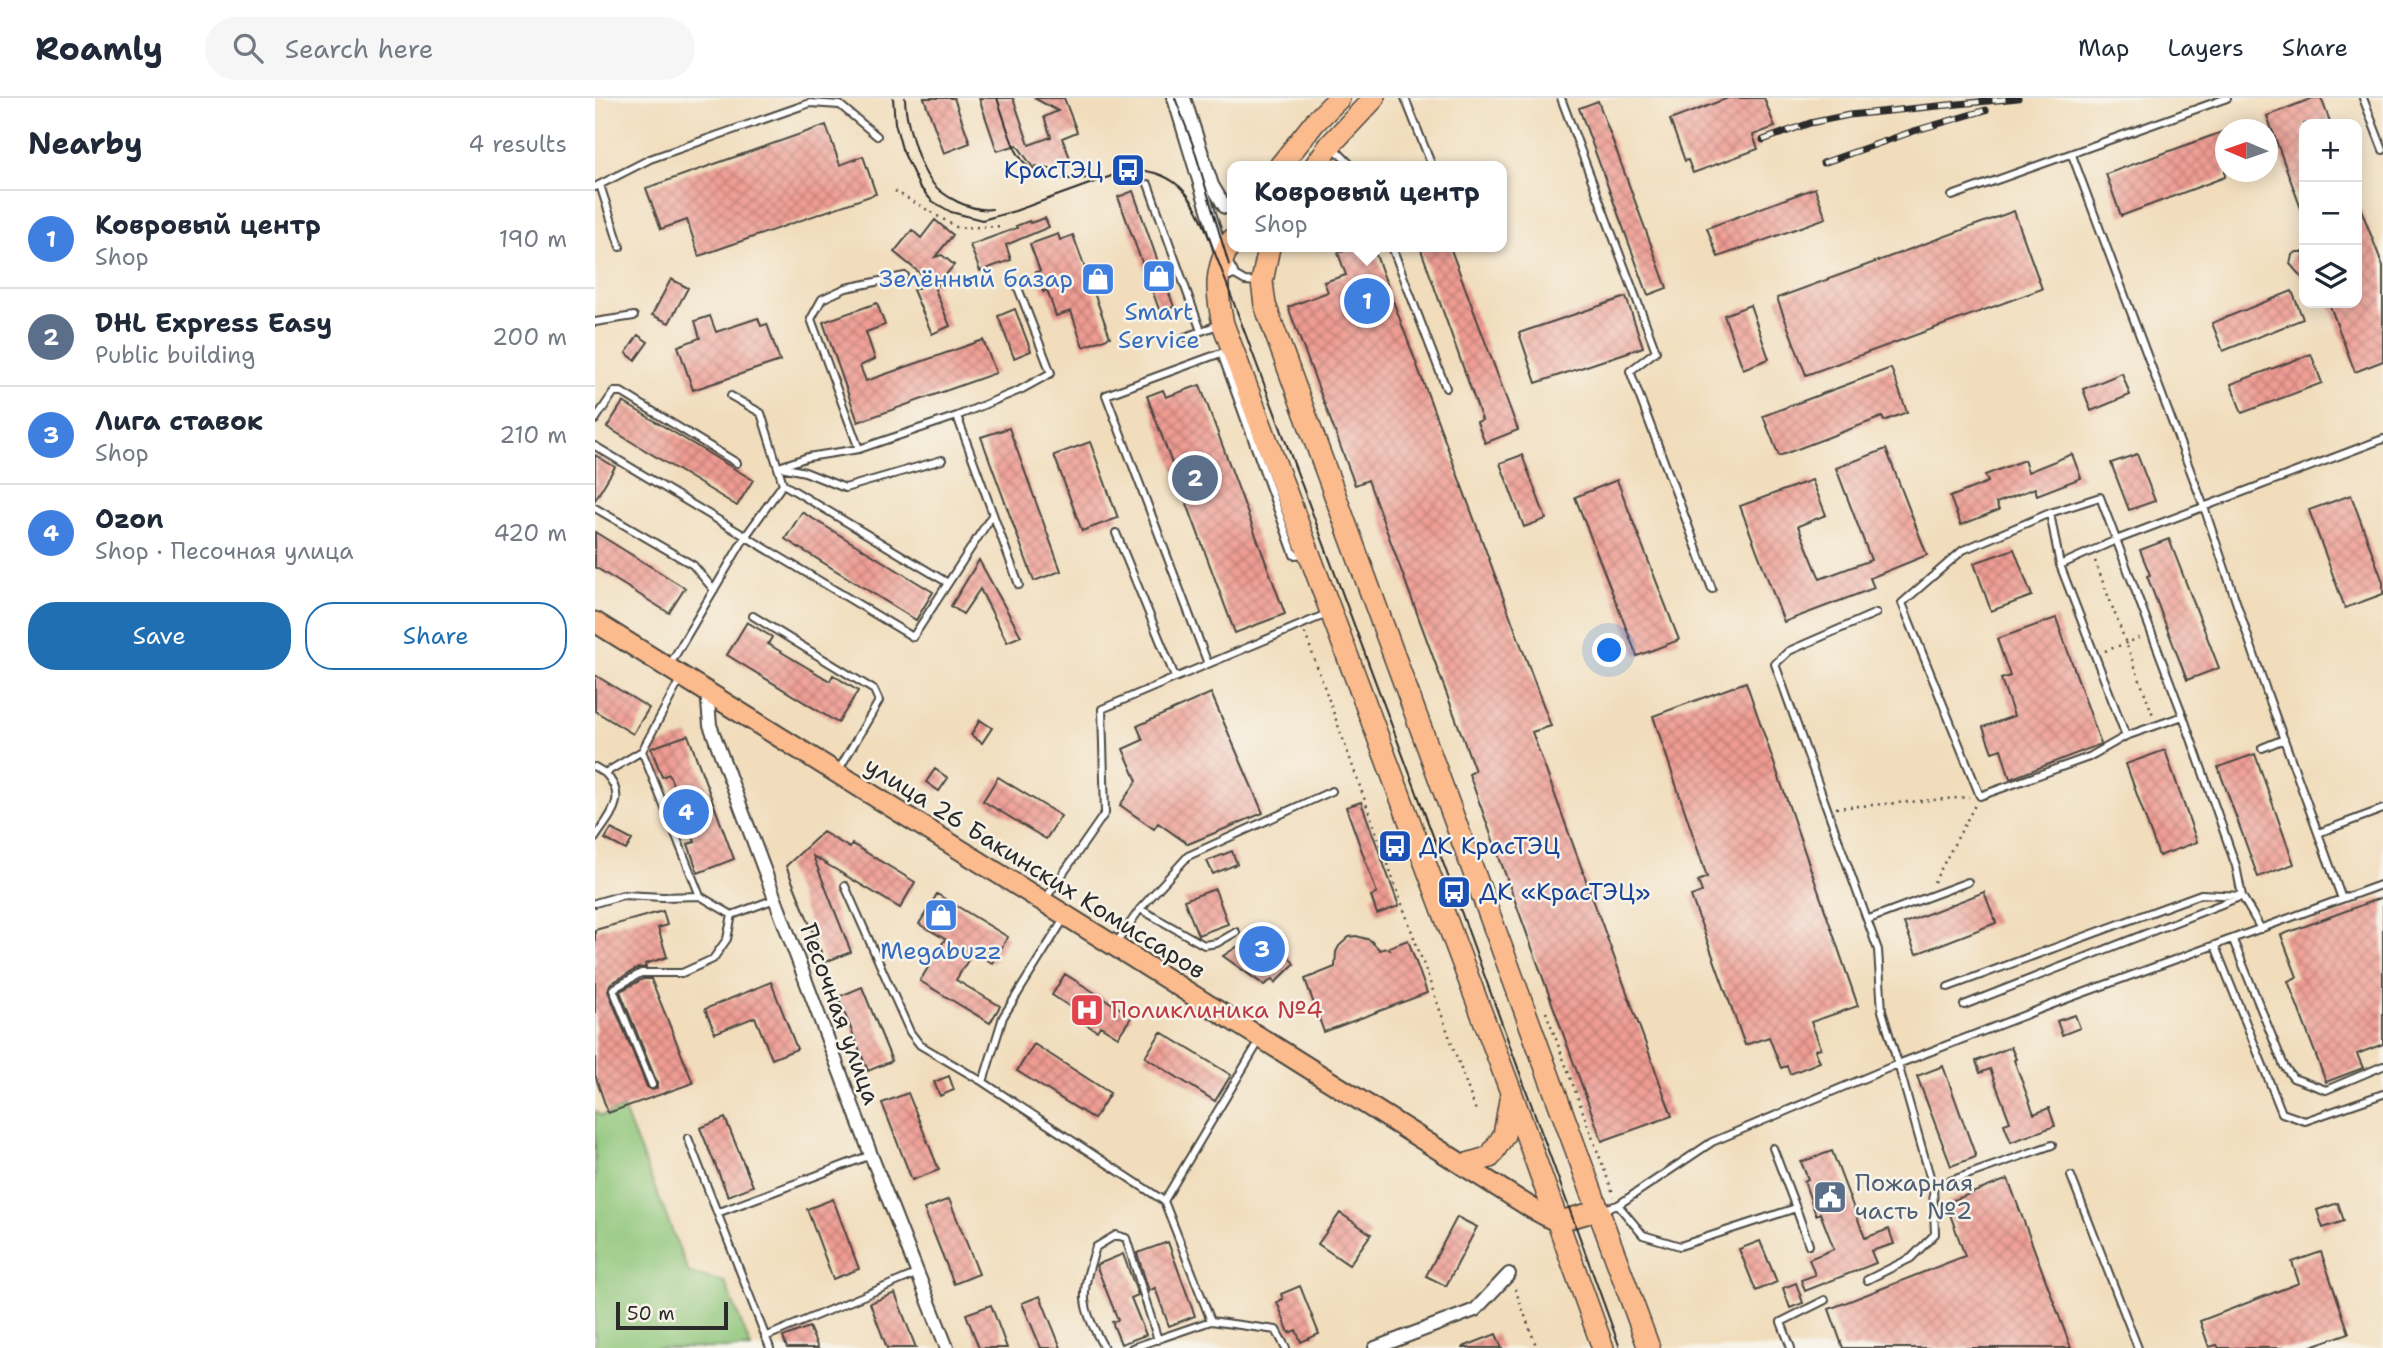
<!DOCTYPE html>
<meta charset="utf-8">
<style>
:root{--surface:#fff;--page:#f6f6f7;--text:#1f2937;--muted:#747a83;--line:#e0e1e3;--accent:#1f6fb2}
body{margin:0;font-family:"Shantell Sans",sans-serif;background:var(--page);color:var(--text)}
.controls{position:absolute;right:21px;top:21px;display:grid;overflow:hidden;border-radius:14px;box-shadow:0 4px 18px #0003}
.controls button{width:63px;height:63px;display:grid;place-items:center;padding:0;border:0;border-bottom:2px solid var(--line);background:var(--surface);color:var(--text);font:35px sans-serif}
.compass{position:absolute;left:1620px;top:21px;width:63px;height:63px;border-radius:50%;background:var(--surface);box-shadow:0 4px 18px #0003;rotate:272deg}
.scale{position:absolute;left:21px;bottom:18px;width:112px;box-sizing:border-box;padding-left:7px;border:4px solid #2b2b2b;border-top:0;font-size:19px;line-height:24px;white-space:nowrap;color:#2b2b2b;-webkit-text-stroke:5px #f7f3e8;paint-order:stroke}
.you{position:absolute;left:1015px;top:553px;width:24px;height:24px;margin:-18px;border:5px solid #fff;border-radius:50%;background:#1a73e8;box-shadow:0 0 0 10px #1a73e833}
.badge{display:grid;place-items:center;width:46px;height:46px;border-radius:50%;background:var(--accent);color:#fff;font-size:23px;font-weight:700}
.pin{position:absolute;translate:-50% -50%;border:4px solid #fff;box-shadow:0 2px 7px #0006}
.popup{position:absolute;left:632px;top:63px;width:280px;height:91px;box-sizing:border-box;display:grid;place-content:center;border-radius:14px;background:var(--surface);filter:drop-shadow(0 2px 5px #0005);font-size:23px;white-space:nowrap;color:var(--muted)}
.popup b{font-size:26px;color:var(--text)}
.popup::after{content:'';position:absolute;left:50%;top:100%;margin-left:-14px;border:14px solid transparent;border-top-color:var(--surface)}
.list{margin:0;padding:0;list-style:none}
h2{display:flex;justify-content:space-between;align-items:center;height:91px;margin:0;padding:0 28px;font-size:30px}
h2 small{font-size:23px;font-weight:400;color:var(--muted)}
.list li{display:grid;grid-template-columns:46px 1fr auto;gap:21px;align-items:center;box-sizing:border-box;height:98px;padding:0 28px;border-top:2px solid var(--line)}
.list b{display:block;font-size:26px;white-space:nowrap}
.list p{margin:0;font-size:23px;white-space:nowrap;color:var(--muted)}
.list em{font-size:23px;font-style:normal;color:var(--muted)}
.actions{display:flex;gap:14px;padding:21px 28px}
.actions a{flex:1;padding:16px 0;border:2px solid var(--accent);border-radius:28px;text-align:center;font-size:24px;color:var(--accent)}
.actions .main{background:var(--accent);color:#fff}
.icon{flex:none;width:38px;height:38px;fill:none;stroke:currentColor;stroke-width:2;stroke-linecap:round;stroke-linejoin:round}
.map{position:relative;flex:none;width:1788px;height:1250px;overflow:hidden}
header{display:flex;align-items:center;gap:42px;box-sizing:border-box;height:98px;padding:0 35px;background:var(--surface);border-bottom:2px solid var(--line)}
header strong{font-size:33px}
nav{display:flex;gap:38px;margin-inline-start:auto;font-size:24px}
.search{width:490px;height:63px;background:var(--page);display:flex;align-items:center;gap:18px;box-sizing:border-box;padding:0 24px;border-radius:38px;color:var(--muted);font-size:26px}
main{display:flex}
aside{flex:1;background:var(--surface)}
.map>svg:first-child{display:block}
</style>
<header>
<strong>Roamly</strong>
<div class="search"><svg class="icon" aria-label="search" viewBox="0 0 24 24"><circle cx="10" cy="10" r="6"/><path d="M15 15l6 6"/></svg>Search here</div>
<nav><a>Map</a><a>Layers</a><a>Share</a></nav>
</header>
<main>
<aside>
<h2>Nearby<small>4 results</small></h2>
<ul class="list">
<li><span class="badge" style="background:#3f7fe0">1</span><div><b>Ковровый центр</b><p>Shop</p></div><em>190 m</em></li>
<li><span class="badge" style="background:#5c6f8a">2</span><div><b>DHL Express Easy</b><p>Public building</p></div><em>200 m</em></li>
<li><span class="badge" style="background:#3f7fe0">3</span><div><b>Лига ставок</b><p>Shop</p></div><em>210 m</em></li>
<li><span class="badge" style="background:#3f7fe0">4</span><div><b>Ozon</b><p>Shop · Песочная улица</p></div><em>420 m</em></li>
</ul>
<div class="actions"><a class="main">Save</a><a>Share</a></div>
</aside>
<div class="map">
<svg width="1788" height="1250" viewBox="0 0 1788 1250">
<defs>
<pattern id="building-cross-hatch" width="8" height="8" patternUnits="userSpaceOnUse" patternTransform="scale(1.75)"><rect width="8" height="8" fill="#ef9c93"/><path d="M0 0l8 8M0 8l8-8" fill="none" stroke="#c27f78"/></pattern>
</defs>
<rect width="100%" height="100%" fill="#f7f3e8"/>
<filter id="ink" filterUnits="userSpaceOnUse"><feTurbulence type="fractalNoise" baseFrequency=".0143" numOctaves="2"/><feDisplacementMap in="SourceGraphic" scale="14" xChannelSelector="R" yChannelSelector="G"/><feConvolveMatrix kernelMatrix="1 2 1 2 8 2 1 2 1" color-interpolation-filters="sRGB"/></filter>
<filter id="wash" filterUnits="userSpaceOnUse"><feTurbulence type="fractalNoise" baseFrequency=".00686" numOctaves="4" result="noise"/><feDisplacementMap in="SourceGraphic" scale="28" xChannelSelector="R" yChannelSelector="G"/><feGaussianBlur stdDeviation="1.57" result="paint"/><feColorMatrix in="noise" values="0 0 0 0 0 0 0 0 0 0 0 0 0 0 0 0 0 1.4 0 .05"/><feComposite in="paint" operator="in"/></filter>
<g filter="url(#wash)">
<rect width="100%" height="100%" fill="#f1ddbc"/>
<!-- green -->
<path fill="#8dc579" stroke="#5c7852" stroke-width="2" d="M28 1010 94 1175 130 1184 156 1250H0V1013L6 1018Z"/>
<g id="blocks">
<!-- building -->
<path fill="url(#building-cross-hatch)" d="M329 0H359L375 45 349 55Z
M384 0H418L434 47 456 39 449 19 463 13 439 0H469L482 34 467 40 477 65 459 72 441 68 439 71 422 47 402 53Z
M1133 0H1169L1180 29 1158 37 1163 51 1098 75 1093 62 1090 63 1075 22Z
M1718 0H1726L1736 26H1709L1708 116 1672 18Z
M1003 3 1072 190 1053 197 984 10Z
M231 27 245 67 268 58 281 96 104 158 92 122 66 131 51 90Z
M1630 33V79L1526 118 1511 76Z
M1220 90 1231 120 1123 159 1112 130Z
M538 93 579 209 565 214 523 99Z
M1762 101 1788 168V263L1760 274 1734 205H1762Z
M1419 113 1447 191 1211 277 1182 200Z
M450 120 454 129 411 147 416 162 385 173 375 147 422 130 421 128 434 123 435 125Z
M340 122 358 137 340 159 347 157 359 167 342 188 337 184 355 228 337 236 318 192 336 184 299 154 317 132 326 140Z
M463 136 465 142 478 137 515 239 488 249 476 213 461 218 452 192 448 194 441 174 445 173 435 146Z
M760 149H778L956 628 937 634 1077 1018 1007 1043 874 676 880 673 773 382 760 387 693 209 733 194 729 184 751 177 743 155Z
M825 149H855L923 332 890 345 882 324 887 322Z
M1702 154H1709V182L1695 166 1697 157Z
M76 181 93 190 74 225 57 217Z
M1697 193 1708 221 1628 253 1617 225Z
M1031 199 1048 249 941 285 924 235Z
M282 205 290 227 271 234 280 261 265 268 271 283 388 242 401 275 263 324 228 224Z
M1155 207 1174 261 1148 271 1129 217Z
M420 211 436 253 419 260 403 218Z
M115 218 121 234 163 220 166 228 172 226 185 263 98 292 83 248 105 240 100 223Z
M43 237 53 244 40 262 31 255Z
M1716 256 1727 285 1647 315 1636 286Z
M1296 270 1312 314 1289 323 1287 319 1184 358 1168 318Z
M1527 275 1535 297 1496 313 1488 291Z
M605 287 690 516 640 535 552 298 568 292 571 299Z
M28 304 158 382 142 408 12 329Z
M414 330 466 473 439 483 386 339Z
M495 344 523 420 487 433 459 357Z
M1291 351 1332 457 1275 480 1279 490 1189 524 1145 408 1217 382 1231 417 1203 428 1225 481 1276 462 1241 370Z
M1477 356 1486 380 1442 397 1440 390 1401 405 1404 412 1366 427 1355 399 1393 384 1390 377 1429 362 1433 374Z
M1542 356 1560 403 1534 412 1516 365Z
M0 357 20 369 0 402Z
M927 357 951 421 929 429 905 365Z
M1022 382 1084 542 1042 558 980 399Z
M1756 397 1788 484V496L1750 510 1714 412Z
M207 414 338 494 321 522 190 441Z
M0 434 90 490 74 515 0 469Z
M1574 441 1624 570 1592 582 1552 478 1555 477 1545 452Z
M1419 451 1437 498 1396 513 1379 465Z
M384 462 426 538 412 544 385 491 368 516 356 508Z
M1461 520 1506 646 1415 681 1406 651 1397 654 1388 629 1419 618 1406 581 1415 578 1402 541Z
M152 524 177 539 173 546 235 583 238 577 263 593 243 625 132 557Z
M0 577 54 610 38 636 0 613Z
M1151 584 1263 908 1216 924 1226 950 1220 952 1225 964 1195 976 1192 968 1186 970 1174 939 1150 947 1096 798 1107 794 1103 783 1112 779 1058 618Z
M616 595 668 715 593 746 563 725 559 731 525 707 542 683 528 651 548 642 542 628Z
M385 622 397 630 387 645 376 637Z
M93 637 139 761 103 775 93 746 100 744 74 676 67 679 56 650Z
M1570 652 1602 744 1564 758 1531 666Z
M1660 656 1699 766 1663 779 1623 669Z
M340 671 353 680 344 693 331 684Z
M403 679 466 718 451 741 388 703Z
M766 704 804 808 782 816 776 798 782 795 751 709Z
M16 731 37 742 31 752 10 741Z
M228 734 255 750 257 746 320 784 305 810 218 758 256 854 230 864 191 768Z
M637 753 642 766 618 776 612 763Z
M620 791 633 826 603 837 589 802Z
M1389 794 1401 825 1321 856 1309 825Z
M342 796 413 839 397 865 378 854 361 882 405 908 395 925 325 883 350 841 324 826Z
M1788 799V946L1762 956 1768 970 1731 984 1693 883 1702 879 1686 837Z
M68 813 72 827 63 830 72 859 50 866 51 869 43 870 15 886 13 893 52 989 58 992 62 990V985L25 893 48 881H56L98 985 13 1015 0 977V832Z
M674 828 699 866 680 885 678 881 669 887 628 858Z
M761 838 775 842 785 852 791 850 795 852 794 849 813 842 832 895 729 934 710 881 740 869 741 854 744 848 754 839Z
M470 876 537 918 523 939 505 928 502 933 480 920 483 914 457 897Z
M176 884 202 951 177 961 160 919 120 935 110 911Z
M267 889 297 963 273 973 243 899Z
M1480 917 1485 930 1467 937 1462 923Z
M566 934 636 977 620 1003 550 959Z
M439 946 515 995 499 1021 422 973Z
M1416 949 1421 961 1419 962 1439 1016 1454 1010 1460 1028 1416 1044 1409 1026 1415 1024 1395 971 1385 975 1381 963Z
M1348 968 1381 1059 1356 1068 1322 978Z
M354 978 359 992 345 998 339 984Z
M313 995 344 1072 317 1082 287 1005Z
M130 1020 158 1088 133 1098 105 1030Z
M1237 1053 1270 1140 1294 1131 1299 1146 1276 1153 1281 1165 1210 1193 1206 1182 1220 1177 1214 1161 1239 1151 1225 1115 1221 1117 1209 1083 1213 1081 1206 1064Z
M1413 1081 1476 1250H1248L1234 1211 1370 1158 1351 1105Z
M238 1101 264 1171 238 1181 212 1111Z
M354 1101 384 1176 359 1186 329 1111Z
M1743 1105 1749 1123 1728 1130 1722 1112Z
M745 1115 776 1136 754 1167 723 1146Z
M862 1119 882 1129 851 1188 831 1178Z
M1165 1143 1182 1184 1161 1193 1144 1151Z
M573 1144 600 1218 574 1228 560 1190 554 1193 542 1155Z
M1726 1154 1754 1235 1711 1250H1624L1622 1247 1614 1249 1605 1223 1704 1185 1697 1164Z
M528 1156 543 1197 536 1200 551 1237 526 1246 517 1224 523 1222 501 1167Z
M1201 1185 1208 1205 1195 1210 1188 1190Z
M705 1188 724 1236 706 1244 701 1232 694 1235 682 1204 688 1201 686 1196Z
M300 1195 321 1250H292L275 1205Z
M445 1198 466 1250H446L427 1205Z
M396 1207 412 1250H384L371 1216Z
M214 1229 223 1250H192L188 1239Z
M901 1236 907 1250H868V1249Z"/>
</g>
</g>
<g filter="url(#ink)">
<use href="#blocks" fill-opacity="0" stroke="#494641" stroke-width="2"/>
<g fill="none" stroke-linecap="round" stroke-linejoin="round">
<!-- lane casing -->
<g stroke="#494641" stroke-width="10">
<path id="lane" d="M810 0 837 68
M966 0 1061 253 1035 273 1117 491
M1768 0 1788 52
M739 50 757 68
M1477 57 1609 409 1672 595 1747 801
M553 86 606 233
M5 87 25 149
M0 89 55 61 215 5 245 7 282 38
M1357 98 1632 0
M797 149 851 290
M636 175 650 183 665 184
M0 224 39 218
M590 239 623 227
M629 254 626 255 699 457 711 456
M362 318 424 487
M0 322 19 294H26L142 365
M0 348 318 539 398 416
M264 351 216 221 227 201 251 190 310 178
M184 369 213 359 264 351 362 318 425 292 456 275 420 182
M186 369 210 374 250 390 347 362
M188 386 353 485
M0 410 98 467 119 492
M1455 415 1465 467 1531 638 1588 618
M521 435 580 579
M1465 467 1521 442 1788 341
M158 518 279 592 284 603 243 673
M613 566 734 515
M74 568 150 439 188 386 166 315 136 298
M86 580 47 653 105 798
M1667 650 1689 641
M0 669 10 675 12 674
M1723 735 1788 711
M0 740C15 717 34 700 10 675L47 653
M250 788 315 934 325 947 388 984 569 1103 616 1223
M451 800 510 715 507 611 613 566 511 297 626 255
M0 805 28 797 68 799 105 798 137 817 180 801
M545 811 593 758 737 693
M1274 821 1373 784
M1638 842 1689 968 1698 980 1731 992 1788 968
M522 844 545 811 609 847 622 845 641 834
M1620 848 1687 1015 1710 1023 1788 996
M1353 889 1606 796 1647 798 1666 831
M1369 907 1647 798 1641 768 1588 618 1505 399 1455 415 1368 452 1307 505 1385 698 1494 659 1531 638
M388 984 408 919 469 821
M57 987 18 891 46 875H87L118 861 132 841 137 817
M93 1040 175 1250
M1476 1078 1543 1250
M1338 1089 1457 1047
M569 1103 665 942
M1023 1107 1048 1137 1085 1148 1201 1110 1178 1050
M1201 1110 1214 1147
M1006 1112 1023 1107 1117 1044 1303 966 1287 913 1283 852 1180 566 1194 553 1281 515
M122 1115 276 1057
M1272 1182 1316 1160 1340 1136 1338 1089 1303 966 1474 900 1788 786
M170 1239 323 1175
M509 1250C485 1205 485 1198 501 1149L521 1137 531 1140 563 1242
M537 1250 616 1223 681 1232 691 1250
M1196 1250 1186 1224 1230 1202"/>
</g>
<!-- street casing -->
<g stroke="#494641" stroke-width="16">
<path id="street" d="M579 0 628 161 636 175
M589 0 617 87 630 109 637 110
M112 593 115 627 276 1057 352 1250
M780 1250 880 1212 914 1176"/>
</g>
<!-- primary casing -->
<g stroke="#494641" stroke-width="23">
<path id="primary" d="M0 524C312 720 627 913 938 1111L962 1124 1005 1112"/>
</g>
<!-- highway casing -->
<g stroke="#494641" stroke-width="24">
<path id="highway" d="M685 68 720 24 744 0
M720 68 735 47 779 0
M637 142C619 172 621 193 628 226L916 994 1008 1250
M674 149 667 184 670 207 1054 1250
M869 1067 895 1059 909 1037 916 996"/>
</g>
<!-- path -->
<path stroke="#494641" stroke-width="2.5" stroke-dasharray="2 5" stroke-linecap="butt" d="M300 93 363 130 407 128
M1500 463 1558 617
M710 535 881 1013
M1510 553 1547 539
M1241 710 1374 699
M1339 784 1380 707
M951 914 1019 1098
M920 1191 942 1250"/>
<!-- lane -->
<use href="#lane" stroke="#fff" stroke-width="6"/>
<!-- street -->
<use href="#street" stroke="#fff" stroke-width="12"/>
<!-- primary -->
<use href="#primary" stroke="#fbbb8d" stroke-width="19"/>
<!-- highway -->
<use href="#highway" stroke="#fbbb8d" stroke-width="21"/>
<!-- tram -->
<path stroke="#2b2b2b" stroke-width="2" d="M298 0 300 25 307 51 324 88 337 103 356 114 387 122 420 113 533 72C597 70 605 120 625 168L859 794 1025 1250
M310 0C310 20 323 66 335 82 347 99 377 114 397 111
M402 0C421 55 422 87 493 80
M580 0 598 47 634 167"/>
<!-- rail casing -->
<g stroke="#2b2b2b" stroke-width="7">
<path id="rail" d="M1168 42 1215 25 1254 17 1423 0
M1228 65 1319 33 1391 12"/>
</g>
<!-- rail -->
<use href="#rail" stroke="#f7f3e8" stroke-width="4.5" stroke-dasharray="13" stroke-linecap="butt"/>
</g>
</g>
<!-- icons -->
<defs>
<g id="bus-square" transform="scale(1.75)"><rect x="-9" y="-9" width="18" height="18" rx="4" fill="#1a4fb4" stroke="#f7f3e8"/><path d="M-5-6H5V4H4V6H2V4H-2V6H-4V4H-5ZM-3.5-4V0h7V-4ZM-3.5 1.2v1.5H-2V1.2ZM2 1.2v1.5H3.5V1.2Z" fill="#fff"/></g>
<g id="shop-square" transform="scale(1.75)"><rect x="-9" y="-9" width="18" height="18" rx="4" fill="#3f7fe0" stroke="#f7f3e8"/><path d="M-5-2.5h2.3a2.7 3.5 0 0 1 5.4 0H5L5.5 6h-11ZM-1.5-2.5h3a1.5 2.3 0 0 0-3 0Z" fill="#fff"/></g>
<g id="hospital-square" transform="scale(1.75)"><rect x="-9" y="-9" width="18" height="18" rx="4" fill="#e0444e" stroke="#f7f3e8"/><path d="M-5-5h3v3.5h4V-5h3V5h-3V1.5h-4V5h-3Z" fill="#fff"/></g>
<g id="civic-square" transform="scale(1.75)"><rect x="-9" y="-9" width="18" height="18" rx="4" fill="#5c6f8a" stroke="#f7f3e8"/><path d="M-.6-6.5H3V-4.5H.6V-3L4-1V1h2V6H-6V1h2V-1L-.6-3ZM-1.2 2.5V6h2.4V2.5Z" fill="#fff"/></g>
</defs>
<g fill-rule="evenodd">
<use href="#bus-square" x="533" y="72"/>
<use href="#shop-square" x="564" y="178"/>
<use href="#shop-square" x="503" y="181"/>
<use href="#bus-square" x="800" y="748"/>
<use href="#bus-square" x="859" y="794"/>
<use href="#shop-square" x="346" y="817"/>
<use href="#hospital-square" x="492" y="912"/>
<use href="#civic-square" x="1235" y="1099"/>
</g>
<g text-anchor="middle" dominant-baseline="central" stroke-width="5" stroke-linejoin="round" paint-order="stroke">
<!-- transit labels -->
<g font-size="24" fill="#164399" stroke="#f7f3e8" text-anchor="start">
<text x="508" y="72" text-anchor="end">КрасТЭЦ</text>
<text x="824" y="748">ДК КрасТЭЦ</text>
<text x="884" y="794">ДК «КрасТЭЦ»</text>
</g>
<!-- shop labels -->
<g font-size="24" fill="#366cbe" stroke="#f7f3e8">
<text x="478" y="181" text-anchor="end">Зелённый базар</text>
<text x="564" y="214">Smart<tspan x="564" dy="28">Service</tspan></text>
<text x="346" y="853">Megabuzz</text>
</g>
<!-- street labels -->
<g font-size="24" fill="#2b2b2b" stroke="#f7f3e8">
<text transform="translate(440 770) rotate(32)">улица 26 Бакинских Комиссаров</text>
<text transform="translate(245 916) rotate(70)">Песочная улица</text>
</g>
<!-- health labels -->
<g font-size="24" fill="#be3a42" stroke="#f7f3e8" text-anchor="start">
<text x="516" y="912">Поликлиника №4</text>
</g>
<!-- service labels -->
<g font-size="24" fill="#4e5e75" stroke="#f7f3e8" text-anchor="start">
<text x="1260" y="1085">Пожарная<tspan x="1260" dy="28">часть №2</tspan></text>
</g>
</g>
</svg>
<div class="controls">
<button>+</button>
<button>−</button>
<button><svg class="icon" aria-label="layers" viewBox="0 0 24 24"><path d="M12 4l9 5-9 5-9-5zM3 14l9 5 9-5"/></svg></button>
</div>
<svg class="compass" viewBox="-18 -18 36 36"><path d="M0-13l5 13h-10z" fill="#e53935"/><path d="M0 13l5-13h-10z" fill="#747a83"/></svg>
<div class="scale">50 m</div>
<div class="you"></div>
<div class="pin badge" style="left:772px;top:203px;background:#3f7fe0">1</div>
<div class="popup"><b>Ковровый центр</b>Shop</div>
<div class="pin badge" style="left:600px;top:380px;background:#5c6f8a">2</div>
<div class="pin badge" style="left:667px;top:851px;background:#3f7fe0">3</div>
<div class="pin badge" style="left:91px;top:714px;background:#3f7fe0">4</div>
</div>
</main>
